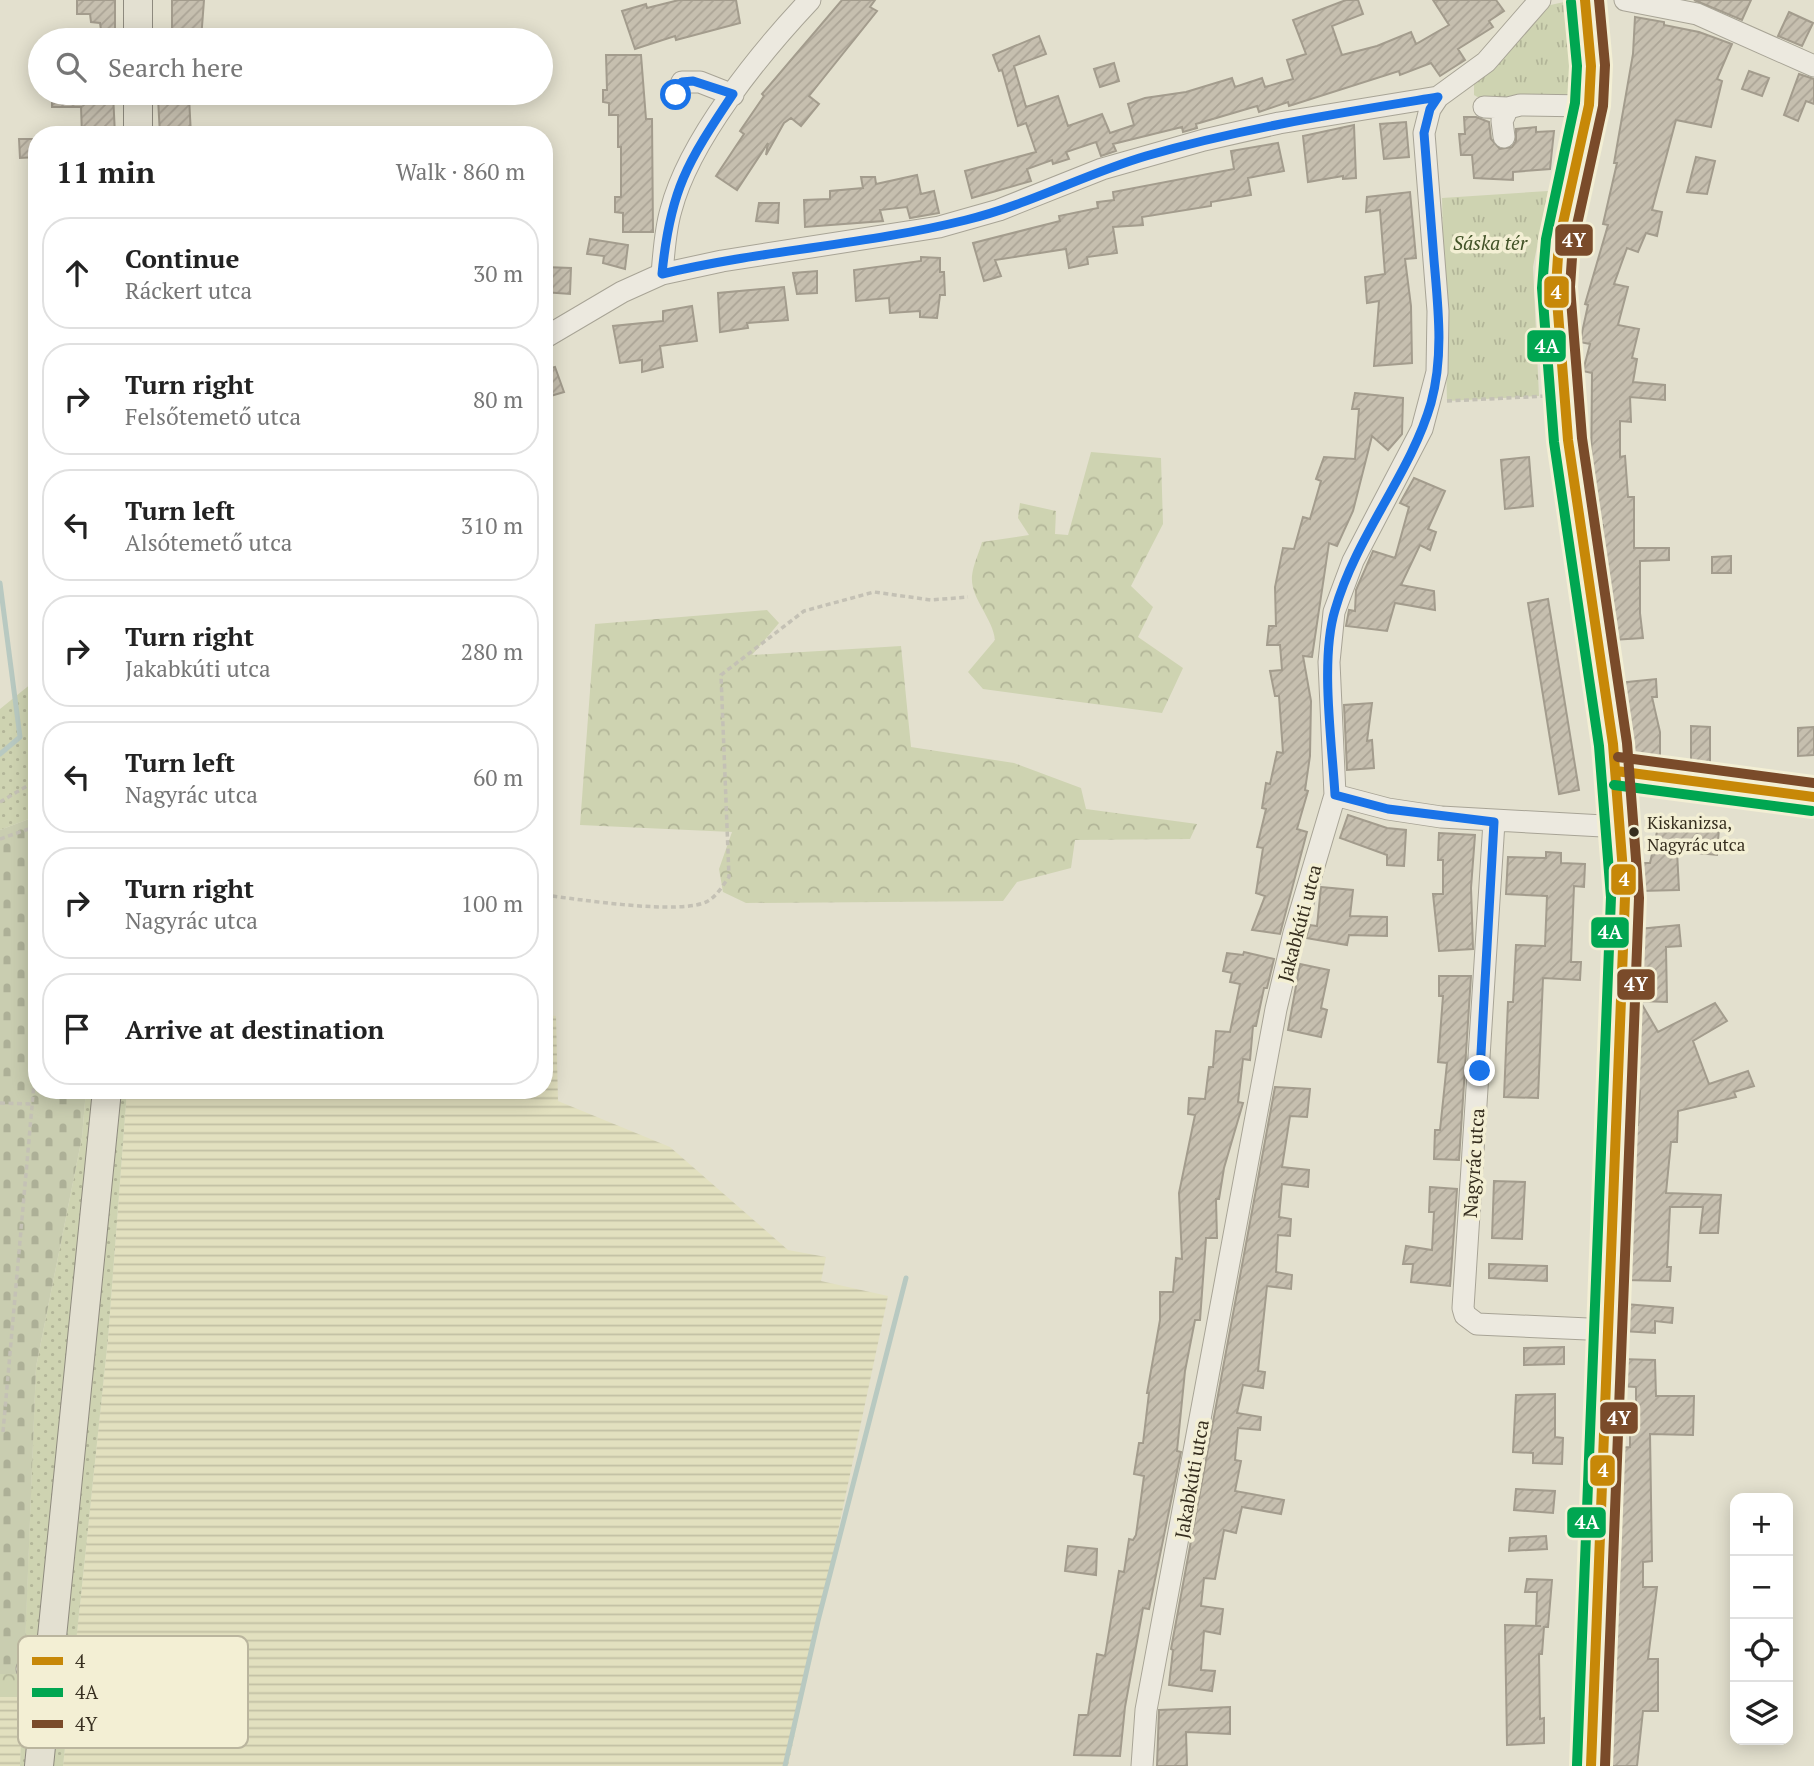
<!DOCTYPE html>
<meta charset="utf-8">
<style>
:root{--surface:#fff;--page:#f6f6f6;--text:#222;--muted:#767676;--line:#e0e0e0}
body{margin:0;font-family:"PT Serif",serif;background:var(--page);color:var(--text)}
.controls{position:absolute;right:21px;bottom:21px;display:grid;overflow:hidden;border-radius:14px;box-shadow:0 4px 18px #0003}
.controls button{width:63px;height:63px;display:grid;place-items:center;padding:0;border:0;border-bottom:2px solid var(--line);background:var(--surface);color:var(--text);font:35px sans-serif}
.stop{position:absolute;width:21px;height:21px;margin:-16px;border:5px solid #1a73e8;border-radius:50%;background:#fff}
.stop.end{background:#1a73e8;border-color:#fff;box-shadow:0 2px 7px #0008}
.list{margin:0;padding:0;list-style:none}
h2{display:flex;justify-content:space-between;align-items:center;height:91px;margin:0;padding:0 28px;font-size:30px}
h2 small{font-size:23px;font-weight:400;color:var(--muted)}
.list li{display:grid;grid-template-columns:46px 1fr auto;gap:21px;align-items:center;box-sizing:border-box;height:112px;margin:0 14px 14px;padding:0 14px;border:2px solid var(--line);border-radius:28px}
.list b{display:block;font-size:26px;white-space:nowrap}
.list p{margin:0;font-size:23px;white-space:nowrap;color:var(--muted)}
.list em{font-size:23px;font-style:normal;color:var(--muted)}
.icon{flex:none;width:38px;height:38px;fill:none;stroke:currentColor;stroke-width:2;stroke-linecap:round;stroke-linejoin:round}
.map{position:relative;flex:none;width:1814px;height:1766px;overflow:hidden}
.search{position:absolute;background:var(--surface);box-shadow:0 4px 18px #0003;left:28px;top:28px;width:525px;height:77px;display:flex;align-items:center;gap:18px;box-sizing:border-box;padding:0 24px;border-radius:38px;color:var(--muted);font-size:26px}
.panel{position:absolute;background:var(--surface);box-shadow:0 4px 18px #0003;left:28px;top:126px;width:525px;height:973px;border-radius:28px}
.map>svg:first-child{display:block}
</style>
<div class="map">
<svg width="1814" height="1766" viewBox="0 0 1814 1766">
<defs>
<pattern id="farmland-rules" width="6" height="5" patternUnits="userSpaceOnUse" patternTransform="scale(1.75)"><rect width="6" height="5" fill="#e2e0bf"/><path d="M0 2.5h6" fill="none" stroke="#c2c0a4"/></pattern>
<pattern id="grass-dots" width="8" height="8" patternUnits="userSpaceOnUse" patternTransform="scale(1.75)"><rect width="8" height="8" fill="#ced3b1"/><path d="M2 2h.1M6 6h.1" fill="none" stroke="#b2b598" stroke-width="1.8" stroke-linecap="round"/></pattern>
<pattern id="forest-crowns" width="20" height="18" patternUnits="userSpaceOnUse" patternTransform="scale(1.75)"><rect width="20" height="18" fill="#ced3b1"/><path d="M2 6a3 3 0 1 1 6 0M12 15a3 3 0 1 1 6 0" fill="none" stroke="#b2b598"/></pattern>
<pattern id="cemetery-stones" width="16" height="16" patternUnits="userSpaceOnUse" patternTransform="scale(1.75)"><rect width="16" height="16" fill="#c9cdb0"/><path d="M2 7V4a2 2 0 0 1 4 0v3zM10 15v-3a2 2 0 0 1 4 0v3z" fill="#adb097"/></pattern>
<pattern id="park-tufts" width="24" height="20" patternUnits="userSpaceOnUse" patternTransform="scale(1.75)"><rect width="24" height="20" fill="#ced3b1"/><path d="M3 7l-1-3M5 7V3M7 7l1-3M15 17l-1-3M17 17v-4M19 17l1-3" fill="none" stroke="#b2b598"/></pattern>
<pattern id="building-hatch" width="6" height="6" patternUnits="userSpaceOnUse" patternTransform="scale(1.75)"><rect width="6" height="6" fill="#c6bfaf"/><path d="M-1 1l2-2M0 6l6-6M5 7l2-2" fill="none" stroke="#aba496"/></pattern>
</defs>
<rect width="100%" height="100%" fill="#e3e0ce"/>
<!-- farmland -->
<path fill="url(#farmland-rules)" d="M544 1014 556 1016 558 1101 670 1147 788 1250 826 1257 821 1281 888 1296 788 1766H63L108 1338 127 1090H544Z
M0 1697H24L20 1766H0Z"/>
<!-- grass -->
<path fill="url(#grass-dots)" d="M37 679V816L0 830V709Z
M86 1090H127L108 1338 63 1766H20L36 1367 82 1137Z"/>
<!-- forest -->
<path fill="url(#forest-crowns)" d="M1091 452 1161 458 1163 524 1131 586 1153 607 1138 637 1183 668 1162 713 983 689 968 672 995 640C993 618 970 598 972 576 973 565 979 553 982 542L1029 535 1018 518 1020 503 1056 511 1055 534 1068 535Z
M767 610 779 623 752 655 901 646 911 747 1014 763 1081 788 1086 809 1197 824 1190 839 1075 840 1071 868 1017 882 1003 901 746 903 723 892 719 869 732 832 580 825 595 624Z
M0 1674H24V1697H0Z"/>
<!-- cemetery -->
<path fill="url(#cemetery-stones)" d="M37 816V1090H86L82 1137 36 1367 24 1674H0V830Z"/>
<!-- park -->
<path fill="url(#park-tufts)" d="M1564 2 1575 9C1582 35 1578 69 1572 95L1481 99 1474 95V83L1546 6Z
M1548 191 1533 267 1539 396 1447 401 1442 198Z"/>
<g fill="none" stroke-linecap="round" stroke-linejoin="round">
<!-- stream -->
<path stroke="#b8c9c1" stroke-width="5" d="M0 583 20 737 0 754
M785 1766 818 1621 906 1278"/>
</g>
<!-- building -->
<path fill="url(#building-hatch)" stroke="#a39c8d" stroke-width="2" d="M77 0H115V29L101 30 100 23 91 22 90 14H77Z
M172 0H204L201 40H172Z
M679 0H736L740 23 676 40 675 36 635 49 622 11 646 4 647 8Z
M842 0H875L870 7 877 11 809 96 819 104 801 126 791 118 784 123 766 155 768 143 737 190 716 176 744 134 740 131 764 96 762 94Z
M1346 0H1358L1363 14 1332 26 1342 55 1377 46 1411 32 1416 44 1449 25 1433 0H1496L1504 11 1489 21 1493 27 1458 49 1465 60 1440 76 1431 63 1400 75 1399 71 1289 106 1288 102 1259 112 1257 106 1196 124 1197 128 1183 132 1182 127 1113 144 1116 151 1101 156 1096 142 1066 152 1069 159 1053 164 1052 160 1027 169 1031 181 972 198 965 171 1036 152 1026 123 1018 126 1002 70 999 71 993 55 1039 36 1046 54 1014 66 1026 107 1058 96 1068 126 1102 114 1110 133 1134 125 1128 104 1145 98 1186 92 1232 78 1235 87 1262 78 1265 87 1293 79 1287 60 1306 54 1293 20Z
M1694 0H1751L1742 20Z
M1789 12 1813 23 1802 46 1778 36Z
M1635 17 1664 22V25L1699 32 1732 44 1717 79 1722 81 1711 127 1676 120 1652 210 1662 212 1657 236 1646 233 1638 252 1627 248 1614 284 1628 287 1618 325 1639 329 1632 358 1637 359 1633 382 1665 385V400L1630 397 1631 422 1620 421V457L1625 456 1628 497H1634V548H1669V560L1640 561V613L1643 638 1612 640 1602 562 1603 525H1595L1594 490H1591L1592 373 1583 371 1590 344 1580 342 1588 305 1585 304 1608 225 1603 224 1617 163H1614L1633 54Z
M606 55H641L646 119H652L653 232H623V213L615 212V197H621V147H618V115H609V103L603 102V90H607Z
M1114 63 1119 81 1100 87 1094 69Z
M1749 71 1769 78 1762 96 1742 89Z
M1799 74 1814 79V104L1806 101 1798 121 1784 115Z
M113 93 115 135H82L81 107H52V96Z
M189 97 191 135H160L158 98Z
M1464 117H1476L1489 122 1491 139 1500 149 1512 147 1516 141V129L1536 127V132L1554 131 1550 169 1513 172V180L1474 178 1472 155H1461L1459 134H1465Z
M1406 122 1409 157 1384 159 1380 124Z
M1354 125 1356 178 1343 179V176L1308 182 1303 136Z
M19 139H37V157L20 158Z
M1278 143 1284 171 1248 178 1251 195 1211 202V206L1142 217 1143 225 1113 227 1117 253 1087 257 1088 264 1069 268 1066 249 995 260 1001 276 984 281 973 243 1060 221 1059 216 1098 208 1097 202 1114 200 1113 192 1234 169 1231 151Z
M1696 157 1715 161 1707 194 1687 192Z
M917 175 921 194 934 191 939 213 910 218 907 207 880 210 883 221 805 227 804 200 830 199V191L863 188 861 177H875L876 184Z
M1410 192 1416 258 1405 259 1411 306 1412 363 1374 366 1379 301 1367 303 1365 277 1385 274 1380 210 1366 212 1367 197Z
M759 203H779L778 223 756 221Z
M590 239 628 245 625 269 603 263 604 256 587 254Z
M921 257 940 258V272H944L945 295H940L937 318 920 317V311L890 313 889 298 856 301 854 270 921 261Z
M544 267 571 268 570 294 544 292Z
M817 271V293L797 294 793 273Z
M784 287 788 320 747 323 748 328 720 332 718 293Z
M692 306 697 341 660 346 663 367 642 372V360L620 363 613 326 663 321V311Z
M555 367 564 392 544 398V370Z
M1355 393 1403 398 1402 434 1388 450 1372 436 1353 511 1337 546 1329 543 1312 657 1303 656 1311 701 1310 756 1305 790 1308 791 1297 829 1307 832 1280 934 1252 930 1265 896 1256 893 1263 848 1257 847 1266 809 1262 808 1266 783 1270 784 1277 752 1283 753 1279 696H1275L1270 671 1282 670 1280 645H1267L1269 626H1276L1275 587 1283 548 1294 549 1303 517 1310 519 1321 481 1316 479 1324 457 1355 459 1359 409H1352Z
M1529 457 1533 506 1505 509 1501 460Z
M1414 478 1445 491 1428 529 1436 532 1430 550 1420 545 1401 585 1434 591 1435 610 1395 603 1387 631 1346 626 1349 610 1355 611 1356 590 1373 551 1395 558 1409 507 1400 503Z
M1731 556V573H1712V557Z
M1548 599 1579 790 1559 794 1528 603Z
M1656 679 1657 697H1652L1660 732V755H1628V711L1622 712 1618 683Z
M1372 703 1367 741 1372 740 1374 768 1347 770 1344 705Z
M1691 726 1710 727V767H1691Z
M1814 727V755L1798 756V728Z
M1348 815 1387 828 1406 830 1404 866 1387 865V855L1340 838Z
M1659 823 1700 831 1702 827 1719 828 1717 855 1677 851 1679 890 1640 891 1639 863H1650Z
M1439 833 1475 835 1471 888 1473 949 1439 951 1433 894H1443V860H1438Z
M1546 852 1561 853V863L1585 864 1584 887 1574 886 1571 962H1581L1580 980 1543 978 1538 1098 1504 1097 1508 1002H1513L1516 945 1545 946 1547 896 1506 894 1508 857 1546 858Z
M1321 887 1353 890 1350 916 1387 917V936L1349 935 1347 945 1306 938 1310 925 1317 926Z
M1679 925 1681 946 1666 947 1667 1002 1640 1001 1658 1032 1715 1003 1727 1021 1693 1041 1709 1084 1748 1071 1754 1086 1734 1092 1736 1097 1678 1111 1677 1142H1671L1666 1193 1721 1195 1718 1233H1700L1703 1207H1670L1667 1267H1671L1670 1281 1625 1280 1630 1228 1628 1191H1631L1635 1124 1638 1125 1640 1091H1634L1632 1057 1635 969H1642L1639 929Z
M1244 952 1274 959 1267 988H1264L1256 1026H1253L1250 1060 1243 1059 1238 1102 1243 1103 1224 1168 1219 1199H1216L1217 1238H1206L1200 1320H1195L1185 1371 1177 1451 1181 1452 1149 1609 1143 1608 1125 1707 1120 1756 1074 1755 1079 1715H1088L1097 1654 1105 1656 1119 1571 1124 1572 1129 1539 1133 1540 1136 1535 1144 1476 1134 1474 1139 1443H1143L1149 1393H1147L1160 1320V1292H1173L1176 1258 1182 1259 1179 1193 1195 1115 1188 1114 1189 1098 1205 1099 1209 1067H1213L1216 1031 1230 1032 1240 984 1230 982 1232 973 1223 971 1227 953 1243 955Z
M1300 964 1329 970 1321 1008 1327 1010 1321 1037 1288 1030Z
M1439 976H1471L1459 1160 1434 1159 1435 1130H1440L1447 1063 1438 1062 1443 996H1439Z
M1275 1087 1310 1089 1307 1117 1290 1116 1282 1167 1309 1170 1308 1187 1282 1184 1279 1217 1291 1219 1290 1236 1278 1235 1276 1272 1292 1275 1291 1289 1267 1286 1258 1371 1265 1372 1263 1388 1243 1385 1237 1413 1261 1417 1260 1430 1238 1428 1235 1460 1241 1461 1235 1491 1284 1500 1281 1514 1242 1507 1236 1533 1224 1530 1215 1579 1204 1578 1201 1606 1223 1609 1220 1634 1204 1631 1201 1670 1215 1671 1212 1691 1169 1685 1173 1650 1171 1649Z
M1494 1181 1525 1182 1522 1239 1492 1238Z
M1430 1187 1457 1189 1450 1286 1411 1282 1413 1264H1403L1406 1246 1432 1250 1434 1212H1429Z
M1489 1264 1547 1266V1281L1489 1278Z
M1625 1304 1673 1308 1672 1323 1655 1321V1333L1623 1331Z
M1564 1347V1364L1524 1365V1348Z
M1620 1359 1655 1360 1656 1396H1694L1693 1435 1650 1434 1652 1561 1643 1562V1587H1657L1648 1659H1658V1711H1643L1637 1766H1606L1605 1757 1607 1697H1611L1618 1580 1612 1579 1614 1552H1618L1615 1484H1620L1619 1448 1630 1447V1419L1636 1420V1387L1620 1386Z
M1555 1394V1437L1563 1438 1562 1464 1533 1463V1453L1513 1452 1516 1395Z
M1516 1489 1555 1491 1553 1513 1514 1510Z
M1546 1536 1547 1549 1509 1551 1510 1538Z
M1068 1546 1097 1549 1096 1575 1065 1571Z
M1527 1579 1552 1580 1548 1627H1544L1542 1654H1539L1540 1719 1544 1718V1743L1507 1745 1505 1625 1541 1626H1536L1537 1592H1525Z
M1230 1707V1734L1186 1732 1187 1766H1157L1159 1710Z"/>
<g fill="none" stroke-linecap="round" stroke-linejoin="round">
<!-- minor casing -->
<g stroke="#a8a496" stroke-width="23">
<path id="minor" d="M1585 0C1589 35 1593 71 1589 105 1580 167 1555 225 1556 287 1561 492 1621 692 1625 897L1591 1766
M1625 0 1697 14 1814 66
M676 95 682 82H700L733 95
M1484 107 1508 108
M1504 137 1502 121 1508 108 1520 105 1589 106
M662 274C664 252 665 230 671 210 689 140 760 53 810 0
M544 338 622 292 662 274 722 261 939 227 999 210 1102 169 1204 140 1279 123 1438 97
M1616 771 1814 797
M1335 795 1388 809 1441 817 1621 827
M1494 822 1463 1308 1465 1315 1477 1324 1610 1330
M27 1669H49
M1142 1766 1146 1710 1276 1009 1294 933 1335 795 1329 662 1334 612 1353 561 1422 429 1437 372 1438 311 1424 133 1430 109 1438 97 1486 62 1540 0"/>
</g>
<!-- major casing -->
<g stroke="#8e8a7e" stroke-width="30">
<path id="major" d="M138 40V0
M138 93V135
M39 1766 107 1090"/>
</g>
<!-- path -->
<path stroke="#c4c1b5" stroke-width="3.5" stroke-dasharray="5 3.5" stroke-linecap="butt" d="M1447 401 1547 396
M0 802 37 780
M0 839 37 826
M544 895C577 899 682 916 708 901 717 896 723 885 729 877L721 675 804 611 874 592 931 600 968 597
M0 1103 32 1104
M3 1432 37 1050"/>
<!-- minor -->
<use href="#minor" stroke="#ece9df" stroke-width="21"/>
<!-- major -->
<use href="#major" stroke="#e3e0d1" stroke-width="28"/>
<!-- bus-1 casing -->
<g stroke="#f3efd4" stroke-width="16">
<path id="bus-1" d="M1585 0 1591 66 1589 105 1559 241 1556 287 1568 440 1613 744 1625 897 1591 1766
M1616 771 1814 797"/>
</g>
<!-- bus-2 casing -->
<g stroke="#f3efd4" stroke-width="16">
<path id="bus-2" d="M1571 2 1577 66 1575 103 1546 239 1542 288 1554 442 1599 746 1611 897 1577 1765
M1614 785 1812 811"/>
</g>
<!-- bus-3 casing -->
<g stroke="#f3efd4" stroke-width="16">
<path id="bus-3" d="M1599 0 1605 65 1603 106 1573 243 1570 287 1582 438 1627 743 1639 898 1605 1766
M1618 757 1814 783"/>
</g>
<!-- bus-1 -->
<use href="#bus-1" stroke="#c78808" stroke-width="10"/>
<!-- bus-2 -->
<use href="#bus-2" stroke="#00a651" stroke-width="10"/>
<!-- bus-3 -->
<use href="#bus-3" stroke="#7a4b2a" stroke-width="10"/>
</g>
<g fill="none" stroke-linecap="round" stroke-linejoin="round">
<!-- route -->
<path stroke="#1a73e8" stroke-width="9" d="M676 95 682 82 693 81 733 94C687 163 670 190 662 274 762 250 866 245 966 220 1028 205 1085 174 1146 156 1242 128 1340 113 1438 97L1430 109 1424 133C1427 175 1431 218 1434 260 1438 307 1444 356 1431 403 1411 473 1356 536 1335 610 1320 659 1332 743 1335 795L1388 809 1494 822 1480 1071"/>
</g>
<!-- markers -->
<circle fill="#362e1f" stroke="#f3efd4" stroke-width="2.5" cx="1634" cy="832" r="6"/>
<g text-anchor="middle" dominant-baseline="central" stroke-width="7" stroke-linejoin="round" paint-order="stroke">
<!-- bus labels -->
<g font-size="17" fill="#362e1f" stroke="#f3efd4" text-anchor="start">
<text x="1647" y="822">Kiskanizsa,<tspan x="1647" dy="22">Nagyrác utca</tspan></text>
</g>
<!-- park labels -->
<g font-size="19" font-style="italic" fill="#415227" stroke="#f3efd4">
<text x="1490" y="242">Sáska tér</text>
</g>
<!-- street labels -->
<g font-size="19" fill="#362e1f" stroke="#f3efd4">
<text transform="translate(1299 923) rotate(-75)">Jakabkúti utca</text>
<text transform="translate(1473 1163) rotate(-86)">Nagyrác utca</text>
<text transform="translate(1191 1479) rotate(-80)">Jakabkúti utca</text>
</g>
</g>
<!-- legend -->
<rect x="18" y="1636" width="230" height="112" rx="10" fill="#f3efd4" stroke="#bab59e" stroke-width="2"/>
<rect x="32" y="1657" width="31" height="8" fill="#c78808"/>
<rect x="32" y="1688" width="31" height="9" fill="#00a651"/>
<rect x="32" y="1720" width="31" height="8" fill="#7a4b2a"/>
<g font-size="19" fill="#362e1f">
<text x="75" y="1668">4</text>
<text x="75" y="1699">4A</text>
<text x="75" y="1731">4Y</text>
</g>
<g stroke="#f3efd4" stroke-width="2.5">
<rect x="1554" y="223" width="40" height="34" rx="7" fill="#7a4b2a"/>
<rect x="1543" y="275" width="27" height="34" rx="7" fill="#c78808"/>
<rect x="1526" y="329" width="41" height="34" rx="7" fill="#00a651"/>
<rect x="1610" y="863" width="27" height="33" rx="7" fill="#c78808"/>
<rect x="1590" y="916" width="40" height="33" rx="7" fill="#00a651"/>
<rect x="1616" y="968" width="40" height="33" rx="7" fill="#7a4b2a"/>
<rect x="1599" y="1401" width="40" height="34" rx="7" fill="#7a4b2a"/>
<rect x="1589" y="1454" width="27" height="33" rx="7" fill="#c78808"/>
<rect x="1566" y="1506" width="41" height="33" rx="7" fill="#00a651"/>
</g>
<g font-size="19" text-anchor="middle" font-weight="bold" fill="#fff">
<text x="1574" y="247">4Y</text>
<text x="1556" y="299">4</text>
<text x="1547" y="353">4A</text>
<text x="1624" y="886">4</text>
<text x="1610" y="939">4A</text>
<text x="1636" y="991">4Y</text>
<text x="1619" y="1425">4Y</text>
<text x="1603" y="1477">4</text>
<text x="1587" y="1529">4A</text>
</g>
</svg>
<div class="controls">
<button>+</button>
<button>−</button>
<button><svg class="icon" aria-label="locate" viewBox="0 0 24 24"><circle cx="12" cy="12" r="6"/><path d="M12 2v4M12 18v4M2 12h4M18 12h4"/></svg></button>
<button><svg class="icon" aria-label="layers" viewBox="0 0 24 24"><path d="M12 4l9 5-9 5-9-5zM3 14l9 5 9-5"/></svg></button>
</div>
<div class="stop" style="left:676px;top:95px"></div>
<div class="stop end" style="left:1480px;top:1071px"></div>
<div class="search"><svg class="icon" aria-label="search" viewBox="0 0 24 24"><circle cx="10" cy="10" r="6"/><path d="M15 15l6 6"/></svg>Search here</div>
<section class="panel">
<h2>11 min<small>Walk · 860 m</small></h2>
<ul class="list">
<li><svg class="icon" aria-label="ahead" viewBox="0 0 24 24"><path d="M12 20V5M6 11l6-6 6 6"/></svg><div><b>Continue</b><p>Ráckert utca</p></div><em>30 m</em></li>
<li><svg class="icon" aria-label="right" viewBox="0 0 24 24"><path d="M7 20v-9h11M14 6l5 5-5 5"/></svg><div><b>Turn right</b><p>Felsőtemető utca</p></div><em>80 m</em></li>
<li><svg class="icon" aria-label="left" viewBox="0 0 24 24"><path d="M17 20v-9H6M10 6l-5 5 5 5"/></svg><div><b>Turn left</b><p>Alsótemető utca</p></div><em>310 m</em></li>
<li><svg class="icon" aria-label="right" viewBox="0 0 24 24"><path d="M7 20v-9h11M14 6l5 5-5 5"/></svg><div><b>Turn right</b><p>Jakabkúti utca</p></div><em>280 m</em></li>
<li><svg class="icon" aria-label="left" viewBox="0 0 24 24"><path d="M17 20v-9H6M10 6l-5 5 5 5"/></svg><div><b>Turn left</b><p>Nagyrác utca</p></div><em>60 m</em></li>
<li><svg class="icon" aria-label="right" viewBox="0 0 24 24"><path d="M7 20v-9h11M14 6l5 5-5 5"/></svg><div><b>Turn right</b><p>Nagyrác utca</p></div><em>100 m</em></li>
<li><svg class="icon" aria-label="arrive" viewBox="0 0 24 24"><path d="M6 21V4h12l-3 4 3 4H6"/></svg><div><b>Arrive at destination</b></div></li>
</ul>
</section>
</div>
